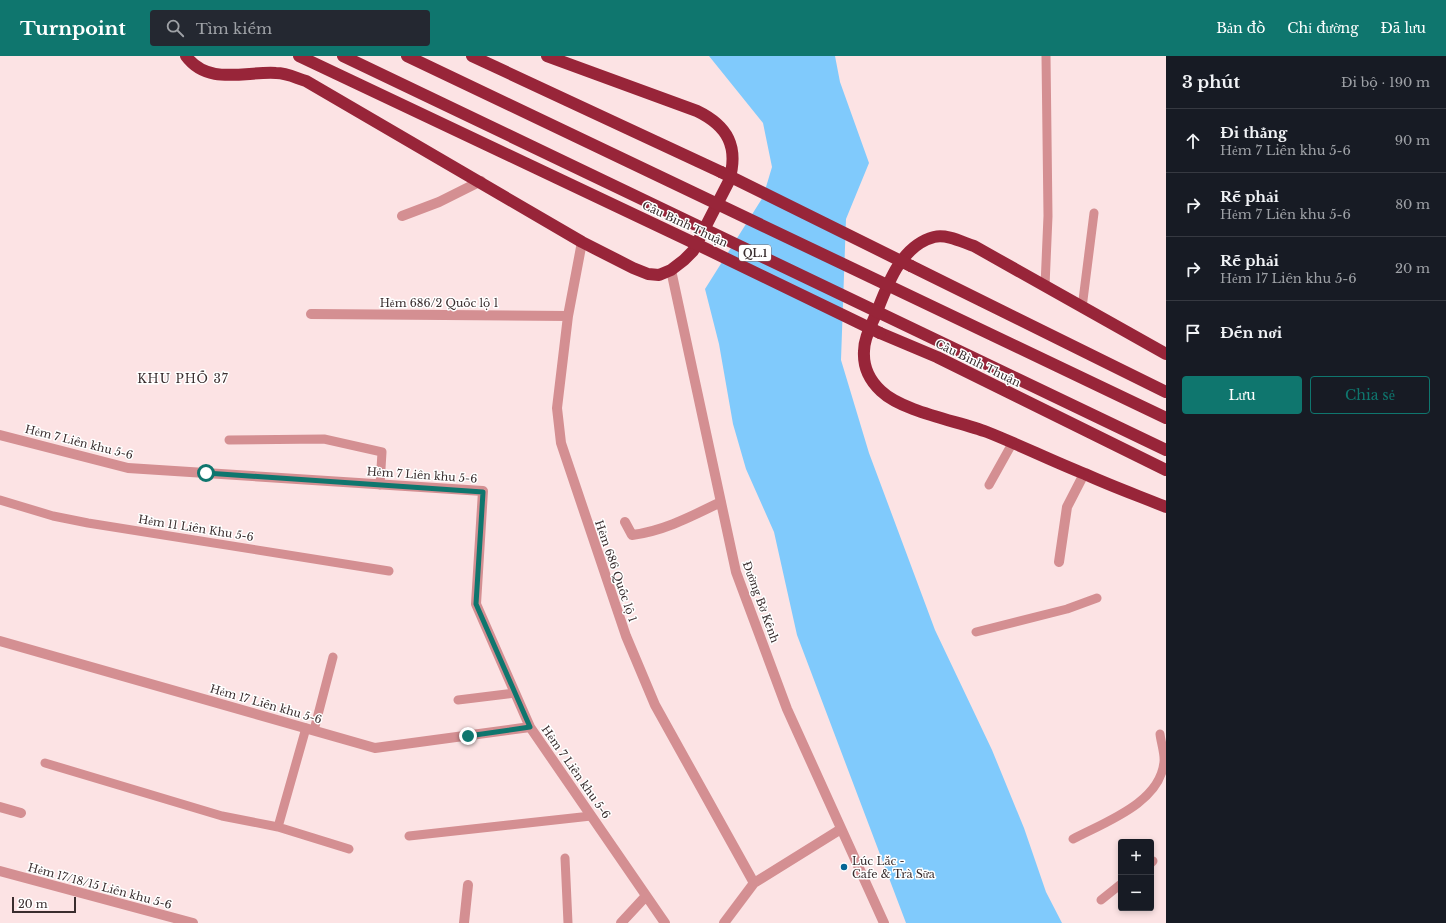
<!DOCTYPE html>
<html lang="vi">
<meta charset="utf-8">
<style>
:root{--surface:#171b24;--page:#242831;--text:#f1f3f6;--muted:#9ea1a6;--line:#363941;--accent:#0f766e}
body{margin:0;font-family:"Libre Baskerville",serif;background:var(--page);color:var(--text)}
.controls{position:absolute;right:12px;bottom:12px;display:grid;overflow:hidden;border-radius:4px;box-shadow:0 2px 6px #0003}
.controls button{width:36px;height:36px;display:grid;place-items:center;padding:0;border:0;border-bottom:1px solid var(--line);background:var(--surface);color:var(--text);font:20px sans-serif}
.scale{position:absolute;left:12px;bottom:10px;width:64px;box-sizing:border-box;padding-left:4px;border:2px solid #392d2e;border-top:0;font-size:11px;line-height:14px;white-space:nowrap;color:#392d2e;-webkit-text-stroke:3px #fff;paint-order:stroke}
.stop{position:absolute;width:12px;height:12px;margin:-9px;border:3px solid #0f766e;border-radius:50%;background:#fff}
.stop.end{background:#0f766e;border-color:#fff;box-shadow:0 1px 4px #0008}
.list{margin:0;padding:0;list-style:none}
h2{display:flex;justify-content:space-between;align-items:center;height:52px;margin:0;padding:0 16px;font-size:17px}
h2 small{font-size:13px;font-weight:400;color:var(--muted)}
.list li{display:grid;grid-template-columns:26px 1fr auto;gap:12px;align-items:center;box-sizing:border-box;height:64px;padding:0 16px;border-top:1px solid var(--line)}
.list b{display:block;font-size:15px;white-space:nowrap}
.list p{margin:0;font-size:13px;white-space:nowrap;color:var(--muted)}
.list em{font-size:13px;font-style:normal;color:var(--muted)}
.actions{display:flex;gap:8px;padding:12px 16px}
.actions a{flex:1;padding:9px 0;border:1px solid var(--accent);border-radius:4px;text-align:center;font-size:14px;color:var(--accent)}
.actions .main{background:var(--accent);color:#fff}
.icon{flex:none;width:22px;height:22px;fill:none;stroke:currentColor;stroke-width:2;stroke-linecap:round;stroke-linejoin:round}
.map{position:relative;flex:none;width:1166px;height:867px;overflow:hidden}
header{display:flex;align-items:center;gap:24px;box-sizing:border-box;height:56px;padding:0 20px;background:var(--accent);color:#fff}
header strong{font-size:19px}
nav{display:flex;gap:22px;margin-inline-start:auto;font-size:14px}
.search{width:280px;height:36px;background:var(--page);display:flex;align-items:center;gap:10px;box-sizing:border-box;padding:0 14px;border-radius:4px;color:var(--muted);font-size:15px}
main{display:flex}
aside{flex:1;background:var(--surface)}
.map>svg:first-child{display:block}
</style>
<header>
<strong>Turnpoint</strong>
<div class="search"><svg class="icon" aria-label="search" viewBox="0 0 24 24"><circle cx="10" cy="10" r="6"/><path d="M15 15l6 6"/></svg>Tìm kiếm</div>
<nav><a>Bản đồ</a><a>Chỉ đường</a><a>Đã lưu</a></nav>
</header>
<main>
<div class="map">
<svg width="1166" height="867" viewBox="0 0 1166 867">
<rect width="100%" height="100%" fill="#fce3e4"/>
<!-- water -->
<path fill="#80cafc" d="M709 0H835L840 26 869 107 846 163 841 304 869 397 935 574 992 694 1024 772 1046 836 1062 867H906L797 579 774 476 746 413 733 368 719 288 705 233 763 141 772 111 763 67Z"/>
<g fill="none" stroke-linecap="round" stroke-linejoin="round">
<!-- lane -->
<path stroke="#d48f92" stroke-width="9" d="M1045 230 1048 160 1046 0
M1082 252 1094 157
M229 384 324 383 382 396 380 429
M989 429 1013 386
M0 444 53 460 88 467 389 515
M976 576 1067 553 1097 542
M458 644 515 637
M314 674 333 601
M45 707 222 760 278 771 349 793
M278 771 306 672
M409 780 591 760
M1073 783C1105 766 1160 747 1164 706 1165 698 1161 687 1160 678
M565 802 568 867
M1151 807 1153 805
M1101 844 1121 828"/>
<!-- street -->
<path stroke="#d48f92" stroke-width="10" d="M402 160 439 146 481 125
M582 186 568 260 557 352 561 387 626 580 655 649 754 827
M671 214 736 516 787 653 884 867
M311 258 568 260
M0 379 128 412 483 435 476 548 530 671 665 867
M625 466 632 479C664 475 692 460 721 446
M1059 506 1067 451 1084 418
M0 585 375 692 530 671
M0 751 21 757
M0 815 193 867
M464 867 468 829
M621 867 646 840
M724 867 754 827 841 773"/>
<!-- highway -->
<path stroke="#982539" stroke-width="12" d="M186 0C208 30 245 15 276 17 287 17 296 22 306 25L582 186 633 212 648 218 659 219 671 214 684 204 693 195 729 125C739 91 728 70 697 55L547 0
M299 0 692 186
M472 0 721 116
M911 210 1166 336
M880 277 937 301 1166 414
M1166 298 974 190C962 186 947 178 934 181 900 190 887 230 876 258 871 270 864 282 864 295 863 312 869 324 881 335 903 356 958 365 987 376 1020 389 1052 405 1085 418 1111 430 1139 440 1166 451"/>
<!-- highway-bridge -->
<path stroke="#982539" stroke-width="12" d="M343 0 1166 394
M407 0 1166 362
M721 116 911 210
M692 186 880 277"/>
</g>
<g fill="none" stroke-linecap="round" stroke-linejoin="round">
<!-- route -->
<path stroke="#0f766e" stroke-width="5" d="M206 417 483 436 476 548 530 671 468 680"/>
</g>
<!-- markers -->
<circle fill="#046595" stroke="#fff" stroke-width="1.5" cx="844" cy="811" r="4"/>
<g text-anchor="middle" dominant-baseline="central" stroke-width="3" stroke-linejoin="round" paint-order="stroke">
<!-- shield labels -->
<rect fill="#fff" stroke="#746c6d" stroke-width="1" x="739" y="189" width="32" height="16" rx="3"/>
<g font-size="10" font-weight="bold" fill="#392d2e">
<text x="755" y="197">QL.1</text>
</g>
<!-- street labels -->
<g font-size="11" fill="#392d2e" stroke="#fff">
<text transform="translate(685 168) rotate(25)">Cầu Bình Thuận</text>
<text x="439" y="247">Hẻm 686/2 Quốc lộ 1</text>
<text transform="translate(978 307) rotate(26)">Cầu Bình Thuận</text>
<text transform="translate(79 386) rotate(14)">Hẻm 7 Liên khu 5-6</text>
<text transform="translate(422 419) rotate(4)">Hẻm 7 Liên khu 5-6</text>
<text transform="translate(196 472) rotate(9)">Hẻm 11 Liên Khu 5-6</text>
<text transform="translate(616 515) rotate(71)">Hẻm 686 Quốc lộ 1</text>
<text transform="translate(761 546) rotate(70)">Đường Bờ Kênh</text>
<text transform="translate(266 648) rotate(16)">Hẻm 17 Liên khu 5-6</text>
<text transform="translate(576 716) rotate(55)">Hẻm 7 Liên khu 5-6</text>
<text transform="translate(100 830) rotate(15)">Hẻm 17/18/15 Liên khu 5-6</text>
</g>
<!-- poi labels -->
<g font-size="11" fill="#392d2e" stroke="#fff" text-anchor="start">
<text x="852" y="805">Lúc Lắc -<tspan x="852" dy="13">Cafe &amp; Trà Sữa</tspan></text>
</g>
<!-- neighbourhood labels -->
<g font-size="12" letter-spacing="1" fill="#392d2e" stroke="#fff">
<text x="183" y="322">KHU PHỐ 37</text>
</g>
</g>
</svg>
<div class="controls">
<button>+</button>
<button>−</button>
</div>
<div class="scale">20 m</div>
<div class="stop" style="left:206px;top:417px"></div>
<div class="stop end" style="left:468px;top:680px"></div>
</div>
<aside>
<h2>3 phút<small>Đi bộ · 190 m</small></h2>
<ul class="list">
<li><svg class="icon" aria-label="ahead" viewBox="0 0 24 24"><path d="M12 20V5M6 11l6-6 6 6"/></svg><div><b>Đi thẳng</b><p>Hẻm 7 Liên khu 5-6</p></div><em>90 m</em></li>
<li><svg class="icon" aria-label="right" viewBox="0 0 24 24"><path d="M7 20v-9h11M14 6l5 5-5 5"/></svg><div><b>Rẽ phải</b><p>Hẻm 7 Liên khu 5-6</p></div><em>80 m</em></li>
<li><svg class="icon" aria-label="right" viewBox="0 0 24 24"><path d="M7 20v-9h11M14 6l5 5-5 5"/></svg><div><b>Rẽ phải</b><p>Hẻm 17 Liên khu 5-6</p></div><em>20 m</em></li>
<li><svg class="icon" aria-label="arrive" viewBox="0 0 24 24"><path d="M6 21V4h12l-3 4 3 4H6"/></svg><div><b>Đến nơi</b></div></li>
</ul>
<div class="actions"><a class="main">Lưu</a><a>Chia sẻ</a></div>
</aside>
</main>
